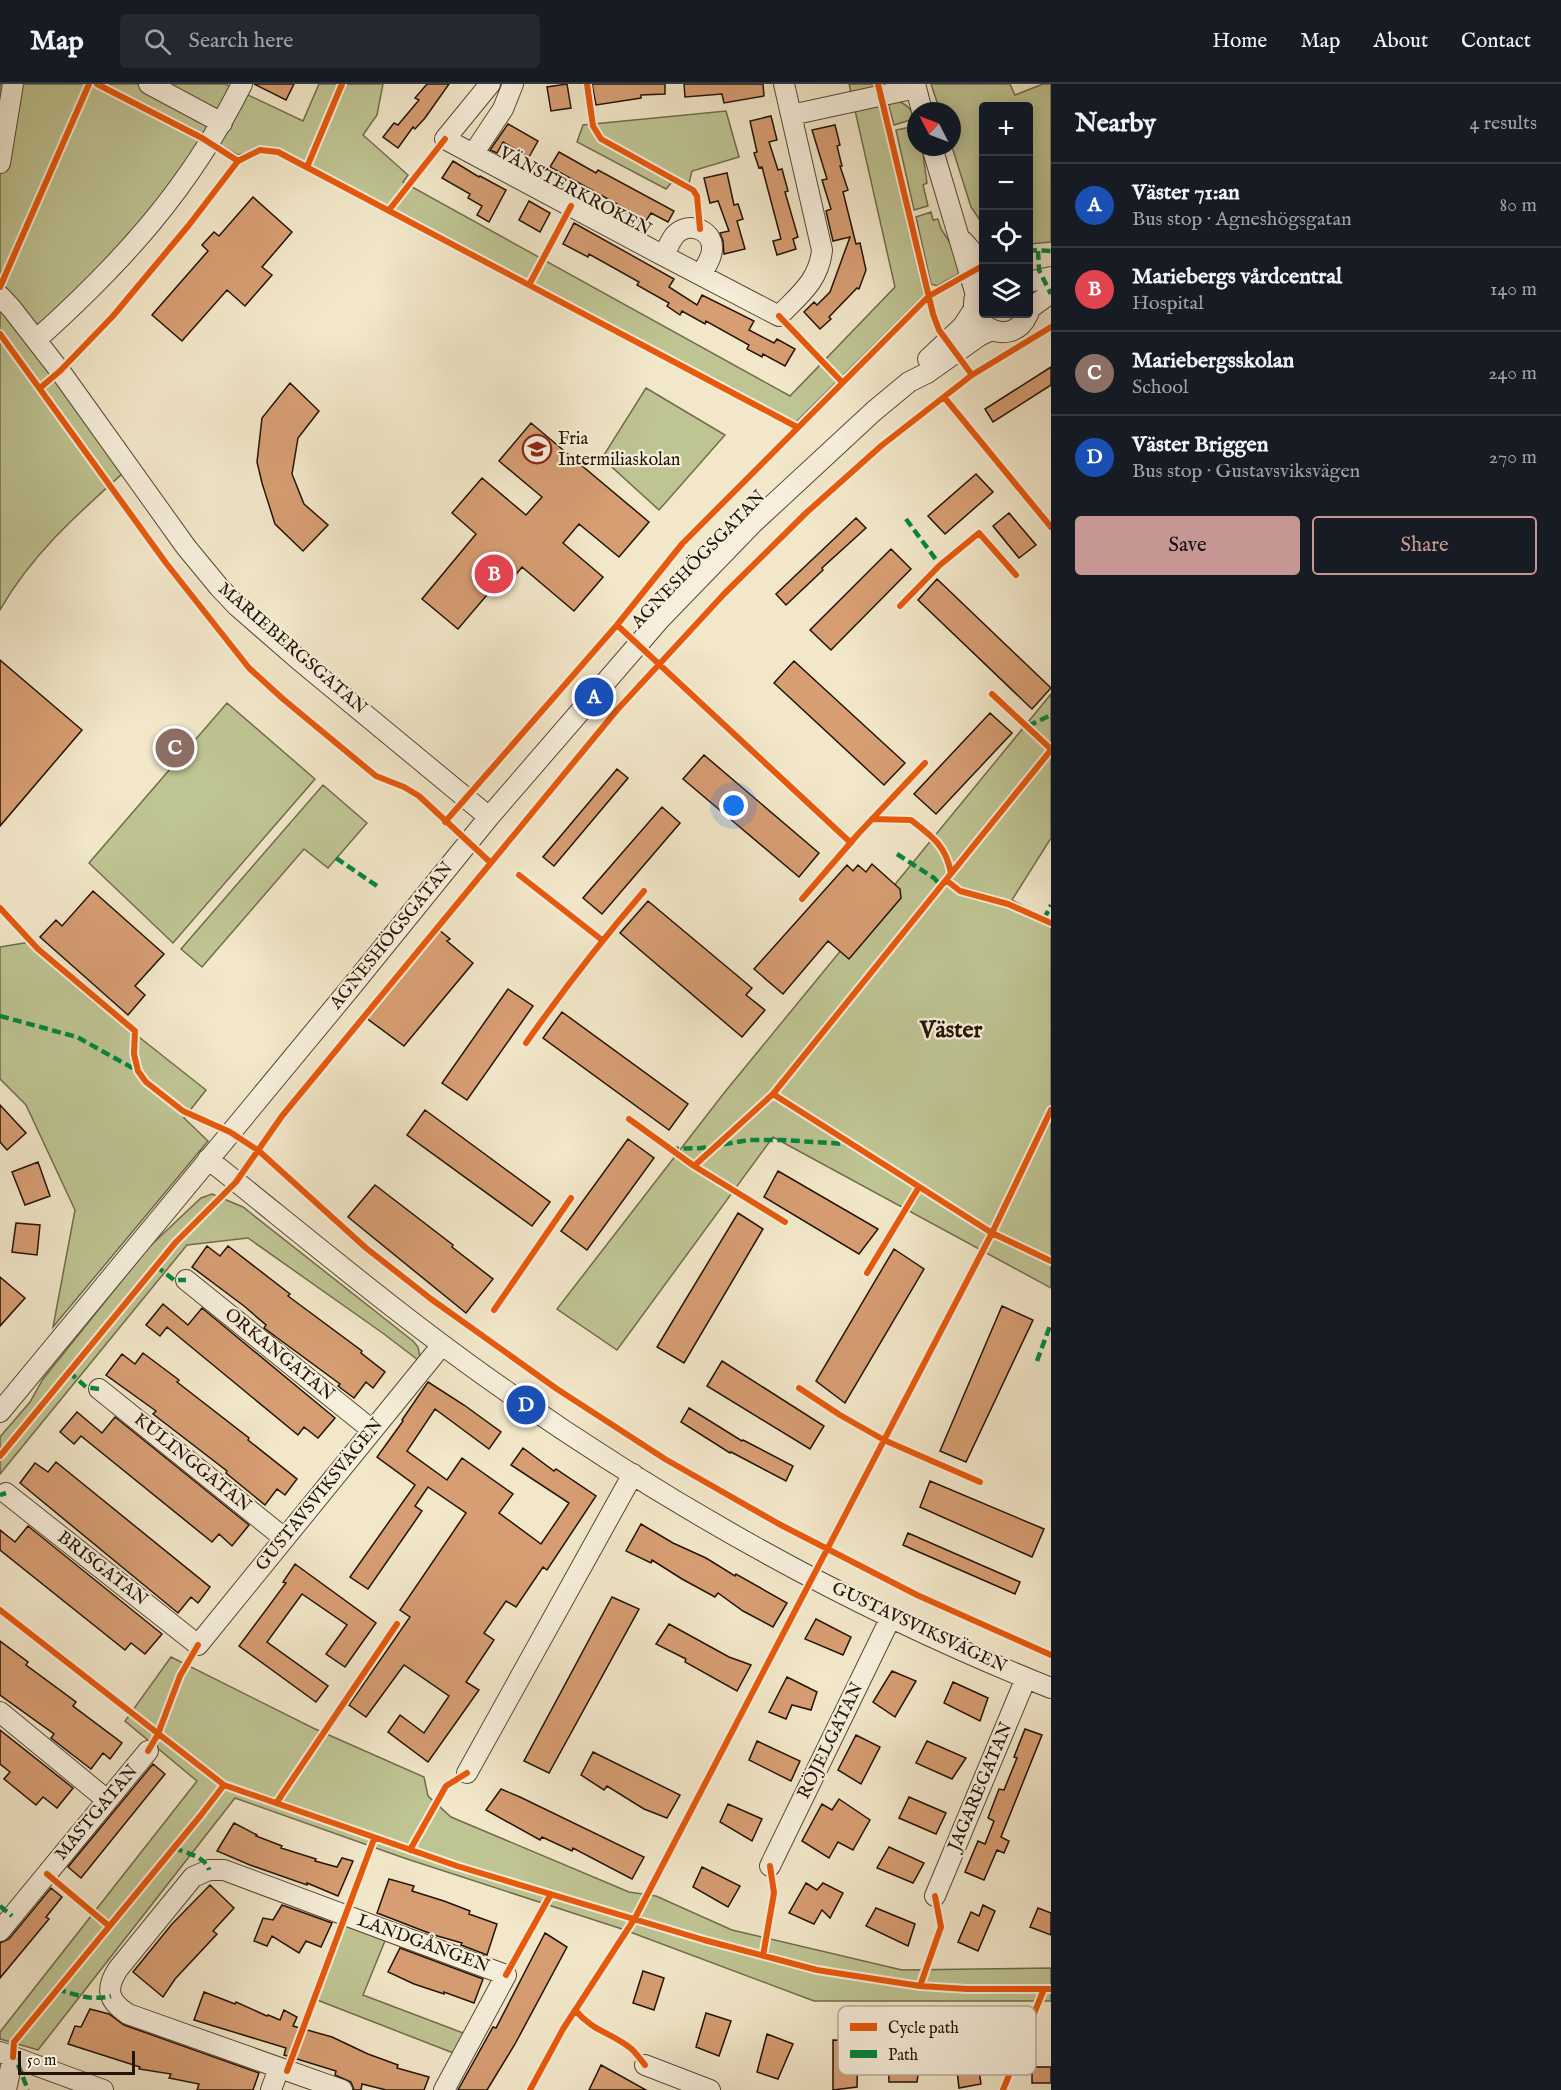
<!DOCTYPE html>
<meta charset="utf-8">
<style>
:root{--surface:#171b24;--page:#242831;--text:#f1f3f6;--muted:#9ea1a6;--line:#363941;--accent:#c59692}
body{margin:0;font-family:"IM FELL English",serif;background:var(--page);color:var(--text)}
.controls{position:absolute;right:18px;top:18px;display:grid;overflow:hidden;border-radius:6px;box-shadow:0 3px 15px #0003}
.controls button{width:54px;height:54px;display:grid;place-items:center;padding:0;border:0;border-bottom:2px solid var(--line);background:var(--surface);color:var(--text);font:30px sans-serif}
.compass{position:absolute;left:907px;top:18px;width:54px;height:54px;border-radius:50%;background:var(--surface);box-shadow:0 3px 15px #0003;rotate:312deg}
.scale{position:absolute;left:18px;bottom:15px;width:117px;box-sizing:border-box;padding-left:6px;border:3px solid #231405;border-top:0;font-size:16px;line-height:21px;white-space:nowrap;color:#231405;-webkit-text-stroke:4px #f7efdc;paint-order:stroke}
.you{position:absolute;left:734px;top:722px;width:21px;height:21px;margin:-15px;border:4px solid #fff;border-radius:50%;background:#1a73e8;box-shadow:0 0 0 9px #1a73e833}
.badge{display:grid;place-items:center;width:39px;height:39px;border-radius:50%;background:var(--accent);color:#fff;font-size:20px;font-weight:700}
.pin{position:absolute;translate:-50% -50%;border:3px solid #fff;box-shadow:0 2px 6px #0006}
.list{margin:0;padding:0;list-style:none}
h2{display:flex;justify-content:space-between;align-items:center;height:78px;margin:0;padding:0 24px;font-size:26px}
h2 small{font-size:20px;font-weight:400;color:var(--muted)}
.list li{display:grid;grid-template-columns:39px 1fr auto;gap:18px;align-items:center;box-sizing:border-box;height:84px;padding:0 24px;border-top:2px solid var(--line)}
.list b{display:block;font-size:22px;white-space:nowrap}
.list p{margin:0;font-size:20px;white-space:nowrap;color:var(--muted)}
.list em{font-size:20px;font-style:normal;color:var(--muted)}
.actions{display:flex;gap:12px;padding:18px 24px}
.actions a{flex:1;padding:14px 0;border:2px solid var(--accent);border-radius:6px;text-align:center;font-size:21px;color:var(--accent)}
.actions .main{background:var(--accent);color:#111}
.icon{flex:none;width:33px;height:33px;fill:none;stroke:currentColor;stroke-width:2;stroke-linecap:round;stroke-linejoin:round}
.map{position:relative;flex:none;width:1051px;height:2006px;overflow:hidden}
header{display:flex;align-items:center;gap:36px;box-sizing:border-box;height:84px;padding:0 30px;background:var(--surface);border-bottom:2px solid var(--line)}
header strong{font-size:28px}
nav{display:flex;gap:33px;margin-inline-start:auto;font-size:21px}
.search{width:420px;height:54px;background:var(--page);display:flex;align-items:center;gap:15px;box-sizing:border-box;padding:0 21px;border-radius:6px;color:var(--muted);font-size:22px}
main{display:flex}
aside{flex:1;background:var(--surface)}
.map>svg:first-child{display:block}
</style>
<header>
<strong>Map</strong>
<div class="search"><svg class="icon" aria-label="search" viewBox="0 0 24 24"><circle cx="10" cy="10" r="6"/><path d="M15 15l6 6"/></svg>Search here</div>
<nav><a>Home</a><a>Map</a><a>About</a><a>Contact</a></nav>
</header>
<main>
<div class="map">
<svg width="1051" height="2006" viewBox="0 0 1051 2006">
<rect width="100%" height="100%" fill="#f2e7c9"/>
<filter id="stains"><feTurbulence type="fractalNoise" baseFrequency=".00333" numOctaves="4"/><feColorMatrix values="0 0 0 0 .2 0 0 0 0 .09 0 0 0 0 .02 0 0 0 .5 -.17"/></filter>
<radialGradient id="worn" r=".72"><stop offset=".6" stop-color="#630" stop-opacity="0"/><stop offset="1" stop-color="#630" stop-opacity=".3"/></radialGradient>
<!-- green -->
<path fill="#bfc493" stroke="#716c4c" stroke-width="1.5" d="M0 0H225L303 37 319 0H383L377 31 363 51 408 91 403 98 790 312 895 203 849 0H874L924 211 796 338 306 82 277 69 254 67 238 71 205 53 163 118 34 252 131 382C82 426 33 468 0 526Z
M931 0H1010L1015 11 1043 0H1051V158L1029 160 1028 22H984L983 141 971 123 952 63V27H940Z
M898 17C907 21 912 25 914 35L894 41 888 19Z
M726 27 739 73 692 87 687 107 672 98 666 105 577 58 583 41Z
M916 42V63H922L927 99 923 101 928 122 914 126 896 46Z
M931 128 933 136 938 135 941 145 951 160 960 189 937 202 931 200 916 133Z
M646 304 725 351 659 426 602 374Z
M1051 610V754L1012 816 1051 837V1204L773 1053 617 1266 557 1225 724 1009Z
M227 619 315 695 173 859 89 779Z
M323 701 367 739 328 784 304 765 202 883 181 865Z
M36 857 120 938 206 1006 184 1034 208 1057 53 1243 75 1126 26 1021 0 995V863Z
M212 1110 243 1123 413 1257 418 1263 420 1273 418 1276 384 1250 248 1154 187 1161 0 1390V1353L30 1318 43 1295 148 1164 201 1114Z
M171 1573 313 1644 424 1693 428 1712 451 1733 629 1808 656 1812 732 1846 902 1886 1051 1884V1917H814L622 1845 404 1774 235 1714 38 1966 0 1955V1948L197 1697 125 1637Z
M343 1830 389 1847 363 1911 471 1952 461 1972 312 1914Z"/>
<!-- building -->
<path fill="#d79d73" stroke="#231405" stroke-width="1.5" d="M254 0H294L286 16Z
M427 0H449L425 34 415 45 413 43 398 64 383 53 394 39 398 41 419 16 415 14Z
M567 0 571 24 551 27 547 3Z
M592 0H665V10L641 11V14L596 21Z
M684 0H763L764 12 724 19 722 10 685 13Z
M771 32 777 56 769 58 778 86 782 85 788 107 785 108 798 153 793 155 796 165 777 171 773 157 781 155 762 83 759 84 754 69 757 68 750 37Z
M508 40 538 57 529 73 503 58 497 69 490 66Z
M835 41 840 61 837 62 842 82H840L848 106 843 108 856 160 860 159 866 186 859 205 857 204 829 233 831 235 820 245 804 228 814 218 817 221 830 208 850 153 833 157 826 127 831 125 822 96 827 95 812 46Z
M559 68 596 89 598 86 674 127 668 138 651 129 644 140 626 129 628 126 550 83Z
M453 77 479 93 480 92 506 106 489 138 477 131 482 122 468 114 470 110 442 94Z
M727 89 734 121 738 120 743 135 737 137 745 165 724 170 723 157 720 149 729 147 718 117 710 119 704 94Z
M253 113 292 148 262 183 272 191 245 222 227 206 182 257 152 231 208 167 202 161 214 148 219 152Z
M529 117 550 129 540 148 519 136Z
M574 139 674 195 669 203 697 221 702 211 754 237 749 246 774 259 777 255 795 265 785 282 763 270 762 273 747 265 749 261 706 237 705 240 682 227 680 231 667 222 669 219 637 201 639 198 589 170 588 173 563 160Z
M1051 283V301L993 338 985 325Z
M290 299 319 327 298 354 292 390 304 420 328 441 303 467 275 440 262 399 257 378 262 334Z
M531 339 649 438 619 473 579 440 563 459 603 493 574 527 522 483 510 498 503 492 458 545 422 515 476 450 452 429 482 394 526 431 542 413 499 377Z
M976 390 993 408 945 450 928 432Z
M1009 429 1036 461 1019 474 993 442Z
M856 434 866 444 822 484 823 486 786 521 776 510Z
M891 465 911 485 831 566 810 546Z
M937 495 1051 604 1032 625 918 516Z
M0 576 82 646 0 742Z
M794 577 905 679 884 701 774 599Z
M990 629 1012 649 936 730 914 710Z
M704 671 819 769 799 793 683 695Z
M617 685 628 694 554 782 543 773Z
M662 723 680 739 602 830 583 814Z
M872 780 900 805 901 814 849 875 828 857 783 910 754 885 847 781 853 787 858 781 866 788Z
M93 807 164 870 135 902 145 911 128 931 40 853 56 836 62 842Z
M648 817 752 904 746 911 765 926 742 953 620 849Z
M438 845 450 855 447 857 473 879 404 962 365 933Z
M508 905 533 922 467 1016 442 999Z
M562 928 688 1020 669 1046 543 954Z
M0 1021 26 1049 7 1066 0 1058Z
M425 1026 550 1118 532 1142 407 1051Z
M628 1055 654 1074 587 1166 561 1147Z
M38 1078 50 1112 25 1121 12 1088Z
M778 1087 878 1145 859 1170 764 1113Z
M375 1101 453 1161 452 1163 493 1195 466 1229 348 1133Z
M738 1129 763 1145 684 1279 657 1263Z
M16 1139 40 1141 37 1171 12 1168Z
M207 1162 220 1172 228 1162 290 1210 288 1212 362 1267 361 1269 385 1288 373 1304 366 1298 354 1314 338 1302 340 1300 264 1244 266 1241 244 1222 192 1183Z
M894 1165 924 1185 845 1319 816 1297Z
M0 1193 25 1214 0 1242Z
M163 1220 188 1241 202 1224 335 1334 318 1354 304 1343 298 1351 167 1243 160 1252 146 1241Z
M1002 1222 1033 1236 966 1378 940 1367Z
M143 1269 179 1296 177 1298 249 1354 248 1356 297 1395 285 1411 277 1405 265 1421 226 1389 227 1387 153 1330 156 1327 106 1291 122 1270 135 1280Z
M722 1277 824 1342 810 1365 707 1302Z
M428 1298 464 1321 501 1348 489 1365 435 1325 407 1367 447 1396 462 1374 513 1410 499 1429 541 1460 569 1419 511 1381 523 1364 554 1387 556 1385 596 1412 547 1486 543 1483 516 1523 506 1517 484 1549 494 1556 466 1598 479 1606 428 1678 388 1648 400 1631 424 1649 449 1612 404 1581 366 1633 349 1621 410 1533 400 1526 466 1429 428 1403 415 1422 422 1427 368 1505 350 1493 415 1401 377 1373 403 1337 402 1336Z
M689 1324 742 1357 743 1356 793 1382 786 1397 731 1368 730 1369 681 1338Z
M77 1328 102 1349 115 1333 249 1441 232 1462 219 1450 212 1458 81 1352 74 1360 60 1348Z
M56 1378 210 1503 198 1519 191 1513 178 1529 20 1399 35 1379 48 1388Z
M930 1397 1044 1445 1032 1473 920 1423Z
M641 1440 673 1459 706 1474 735 1492 736 1490 787 1519 773 1543 743 1527 718 1509 715 1513 682 1495 652 1476 651 1479 626 1467Z
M28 1442 162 1550 145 1570 131 1559 125 1566 0 1466V1446L15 1458Z
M908 1449 1020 1498 1015 1510 903 1461Z
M295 1480 376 1539 345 1583 326 1570 347 1541 302 1510 267 1558 328 1602 316 1618 239 1562 286 1499 283 1498Z
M612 1513 639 1525 549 1689 524 1677Z
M816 1535 851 1553 843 1571 805 1555Z
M669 1540 729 1573 751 1581 737 1607 685 1578 686 1575 656 1560Z
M0 1557 28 1578 26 1581 76 1618 73 1622 122 1659 110 1675 103 1669 91 1685 51 1654 54 1650 0 1611Z
M892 1587 916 1597 895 1633 873 1618Z
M787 1593 817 1608 811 1626 792 1621 786 1635 769 1628Z
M953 1598 988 1614 980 1637 944 1619Z
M1025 1645 1042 1651 1001 1753 1009 1757 1004 1769 997 1766 984 1796 965 1788 978 1757 985 1760 994 1737 988 1734 999 1705 1004 1706 1017 1674 1014 1673Z
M0 1646 73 1704 57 1724 43 1713 36 1721 4 1695 10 1688 0 1680Z
M856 1651 880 1663 861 1700 838 1686Z
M757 1657 800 1677 791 1697 749 1676Z
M927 1657 966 1674 952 1695 916 1679Z
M593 1668 680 1711 667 1734 644 1725 607 1702 604 1706 581 1691Z
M153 1680 165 1690 81 1794 68 1783Z
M501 1705 520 1713 644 1773 632 1795 573 1764 572 1767 542 1753 540 1756 486 1726Z
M909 1713 946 1729 936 1750 899 1734Z
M839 1715 870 1736 853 1766 838 1758 829 1774 802 1757 822 1720 832 1726Z
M728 1720 762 1735 752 1757 720 1738Z
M234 1739 257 1751 256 1752 282 1762 281 1764 316 1775 315 1777 337 1783 342 1774 353 1777 338 1812 307 1799V1801L250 1781 217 1767Z
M889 1763 924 1779 913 1799 877 1784Z
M702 1783 740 1802 728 1823 693 1803Z
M389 1795 414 1802 412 1807 444 1817 470 1827 469 1830 497 1840 487 1871 461 1861 462 1859 434 1851 377 1829Z
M806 1799 817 1806 823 1799 843 1809 830 1834 822 1826 814 1840 789 1829Z
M210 1801 234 1824 213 1847 217 1850 175 1895 163 1913 133 1888 172 1840Z
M51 1804 62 1813 46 1833 49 1835 0 1894V1859L9 1855Z
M282 1821 332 1839 321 1863 306 1857 299 1869 272 1852 267 1862 254 1857 263 1834 273 1836Z
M983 1821 995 1827 978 1867 958 1858 971 1828 979 1832Z
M876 1824 915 1840 908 1862 866 1842Z
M1038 1824 1051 1829V1851L1030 1843Z
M545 1849 567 1863 515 1960 487 2006H458L493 1943 496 1944Z
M400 1864 483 1895 474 1919 444 1908V1910L414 1900 388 1888Z
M643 1887 664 1894 654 1926 633 1919Z
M204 1908 235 1920 236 1918 267 1932 268 1931 280 1936 284 1926 297 1933 293 1942 332 1953 368 1970 398 1981 397 1984 429 1993 424 2006H386L362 2000 361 2006H354L351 1998 335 1991 336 1987 284 1971 286 1964 194 1936Z
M90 1925 109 1930 124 1941 259 1989 253 2006H197L199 2000 169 1994 171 1990 139 1985 140 1983 68 1960 75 1942 81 1943Z
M706 1929 731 1937 719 1972 696 1963Z
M767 1950 793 1960 778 1995 757 1988Z
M833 1956 858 1957 857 2003 833 2006Z
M989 1958 988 1980H978L981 2000 959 2004 956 1977 952 1979 948 1959Z
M922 1962 917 1998H889L888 1964Z
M601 1981 646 2006H589Z
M1032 1983H1051V1999H1032Z"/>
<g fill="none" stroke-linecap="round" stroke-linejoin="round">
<!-- minor casing -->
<g stroke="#574936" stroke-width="22">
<path id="minor" d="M149 0 222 39
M490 0 445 55 473 70 503 25 513 0
M915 0 922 27
M791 31 916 4
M932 63 976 211
M473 70 664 172
M0 79 13 0
M963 157 984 181
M701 191C705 183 712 174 712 165 713 145 688 137 675 151 670 157 667 165 664 172L779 232C799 211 819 197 822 166L784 0
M1028 198 1051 193
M982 201C953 234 1010 271 1028 230
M0 212 12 225 60 287 186 463 219 503 237 522 299 576 489 733
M1029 225 1051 209
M36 256C122 179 190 104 242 0
M928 275 963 242 974 225
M208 1075C307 1154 405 1237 509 1309 677 1426 860 1528 1051 1604
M186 1196 372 1346
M99 1305 284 1454
M0 1328 352 902 489 733 661 534 752 440 874 327 909 298 927 289 979 252 992 246
M6 1409 198 1561 442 1261
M0 1628 107 1716
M467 1689 633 1390
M770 1782 891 1533
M935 1812 1026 1594
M0 1847 148 1667
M0 1968 103 2006
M645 1981 710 2006
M6 2006 13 1973
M271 2006 279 1984
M342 2006 128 1930C108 1917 105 1905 118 1885L193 1793 209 1786H224L506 1891 444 2006"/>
</g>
<!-- minor -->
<use href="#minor" stroke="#f7efdc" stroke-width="20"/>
<!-- quiet -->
<path stroke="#00873e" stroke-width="4.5" stroke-dasharray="9 4.5" stroke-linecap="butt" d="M1028 166 1051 167
M1038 167 1039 186 1051 210
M906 435 940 481
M1028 642 1051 631
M897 770 934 794 941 802
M336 774 380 804
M1044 835 1051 821
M0 932 77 953 138 987
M670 1065 701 1064 749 1056H782L846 1060
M156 1182 174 1196H186
M1037 1277 1051 1239
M69 1288 86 1303 99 1305
M0 1411 6 1409
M174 1764C186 1769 205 1772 209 1786
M0 1822 12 1832
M57 1905C76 1911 92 1917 111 1912
M13 1968 28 2006"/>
<!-- cycleway casing -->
<g stroke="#f7efdc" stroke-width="10">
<path id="cycleway" d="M97 0 202 54 238 77
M587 0 593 42 601 55 693 106 697 112 700 145
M878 0 933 230 939 246 972 291
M307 83 342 0
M389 126 445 55
M529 201 571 122
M0 203 89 0
M779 232 842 298
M0 250 166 479 249 584 283 615 376 692 404 703 419 712 491 779
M40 304 60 287 113 232 189 141 238 77 260 66 278 68 797 343
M944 313 1051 443
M900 522 940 481 979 449 1016 491
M617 541 851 759
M992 610 1051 665
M872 735 911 736C932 752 946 762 951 789
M445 738 617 541 682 460 929 212 984 181
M519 791 602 856
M946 796 960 807 1008 820 1051 839
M802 815 859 749 925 679
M0 824 38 865 135 947 134 970 138 987 146 998 183 1027 230 1048 259 1067 366 1164 431 1215 557 1305 665 1375 779 1440 917 1511 1051 1571
M526 959C563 906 602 856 644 807
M773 1010 992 1149 1051 1177
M629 1035 694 1082 785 1138
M694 1082 773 1010 1051 666
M867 1189 919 1103
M494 1226 571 1114
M799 1304 840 1331 884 1356 980 1398
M0 1372 176 1158 236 1098 282 1032 617 626 724 510 806 429 881 362 972 291 1051 243
M0 1526 224 1701 457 1782 704 1856 817 1886 920 1902 967 1905H1051
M148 1667 158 1650 180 1592 198 1561
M277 1718 397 1540
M410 1766 446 1702 467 1689
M47 1790 109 1842
M763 1872 774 1809 770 1782
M506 1891 551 1810
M920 1902 941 1843 935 1812
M575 1926C593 1947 609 1948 629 1963 635 1967 640 1975 645 1981
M13 1973 14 1958 19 1952 201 1731 224 1701
M287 1987 374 1755
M530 2006 563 1945 635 1834 992 1149 1051 1026
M1003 2006 1044 1905"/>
</g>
<!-- cycleway -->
<use href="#cycleway" stroke="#e8590c" stroke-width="6"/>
</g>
<!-- icons -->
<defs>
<g id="school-ring" transform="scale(1.5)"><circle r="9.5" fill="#f7efdc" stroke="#8f2418" stroke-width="1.5"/><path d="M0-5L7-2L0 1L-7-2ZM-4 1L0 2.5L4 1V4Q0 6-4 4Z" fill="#8f2418"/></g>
</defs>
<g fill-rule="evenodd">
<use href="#school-ring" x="537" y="365"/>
</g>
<g text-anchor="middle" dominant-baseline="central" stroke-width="4.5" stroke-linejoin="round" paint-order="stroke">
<!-- street labels -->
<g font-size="18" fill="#231405" stroke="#f7efdc">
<text transform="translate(575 108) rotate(28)">VÄNSTERKROKEN</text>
<text transform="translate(699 476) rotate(-46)">AGNESHÖGSGATAN</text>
<text transform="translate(292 565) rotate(41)">MARIEBERGSGATAN</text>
<text transform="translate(392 852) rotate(-51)">AGNESHÖGSGATAN</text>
<text transform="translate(279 1271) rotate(39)">ORKANGATAN</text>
<text transform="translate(192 1379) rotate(39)">KULINGGATAN</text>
<text transform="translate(320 1411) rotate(-51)">GUSTAVSVIKSVÄGEN</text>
<text transform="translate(102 1485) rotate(38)">BRISGATAN</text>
<text transform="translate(919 1544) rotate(25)">GUSTAVSVIKSVÄGEN</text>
<text transform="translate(831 1657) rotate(-64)">RÖJELGATAN</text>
<text transform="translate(981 1703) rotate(-67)">JAGAREGATAN</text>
<text transform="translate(97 1729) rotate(-50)">MASTGATAN</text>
<text transform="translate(423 1860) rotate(20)">LANDGÅNGEN</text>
</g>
<!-- poi labels -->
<g font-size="18" fill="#231405" stroke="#f7efdc" text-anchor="start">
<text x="558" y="355">Fria<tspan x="558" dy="21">Intermiliaskolan</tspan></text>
</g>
<!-- district labels -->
<g font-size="24" font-weight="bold" fill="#231405" stroke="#f7efdc">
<text x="951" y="946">Väster</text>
</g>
</g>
<!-- legend -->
<rect x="838" y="1922" width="198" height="69" rx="9" fill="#f7efdc" stroke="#b7ad9c" stroke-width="1.5"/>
<rect x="850" y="1939" width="27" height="8" fill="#e8590c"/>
<rect x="850" y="1966" width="27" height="8" fill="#00873e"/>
<g font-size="16" fill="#231405">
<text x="888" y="1949">Cycle path</text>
<text x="888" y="1976">Path</text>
</g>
<rect width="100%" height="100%" filter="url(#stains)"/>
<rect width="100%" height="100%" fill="url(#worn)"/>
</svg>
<div class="controls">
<button>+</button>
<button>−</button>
<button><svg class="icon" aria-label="locate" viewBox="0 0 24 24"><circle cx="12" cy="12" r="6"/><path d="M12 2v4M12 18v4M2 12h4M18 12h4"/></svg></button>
<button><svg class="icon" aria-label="layers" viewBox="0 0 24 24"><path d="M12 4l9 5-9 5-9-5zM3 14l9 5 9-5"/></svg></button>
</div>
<svg class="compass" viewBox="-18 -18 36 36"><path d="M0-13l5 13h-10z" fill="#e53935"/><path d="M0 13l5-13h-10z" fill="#9ea1a6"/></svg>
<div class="scale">50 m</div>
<div class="you"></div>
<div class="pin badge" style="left:594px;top:613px;background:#1a4fb4">A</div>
<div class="pin badge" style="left:494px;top:490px;background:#e0444e">B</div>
<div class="pin badge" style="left:175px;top:664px;background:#8d6e63">C</div>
<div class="pin badge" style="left:526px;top:1321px;background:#1a4fb4">D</div>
</div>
<aside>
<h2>Nearby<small>4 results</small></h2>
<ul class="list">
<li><span class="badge" style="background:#1a4fb4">A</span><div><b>Väster 71:an</b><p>Bus stop · Agneshögsgatan</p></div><em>80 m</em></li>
<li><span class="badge" style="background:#e0444e">B</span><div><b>Mariebergs vårdcentral</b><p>Hospital</p></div><em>140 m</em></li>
<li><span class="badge" style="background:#8d6e63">C</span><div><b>Mariebergsskolan</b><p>School</p></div><em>240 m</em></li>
<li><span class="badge" style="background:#1a4fb4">D</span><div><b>Väster Briggen</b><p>Bus stop · Gustavsviksvägen</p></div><em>270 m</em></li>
</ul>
<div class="actions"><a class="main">Save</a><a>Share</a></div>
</aside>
</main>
